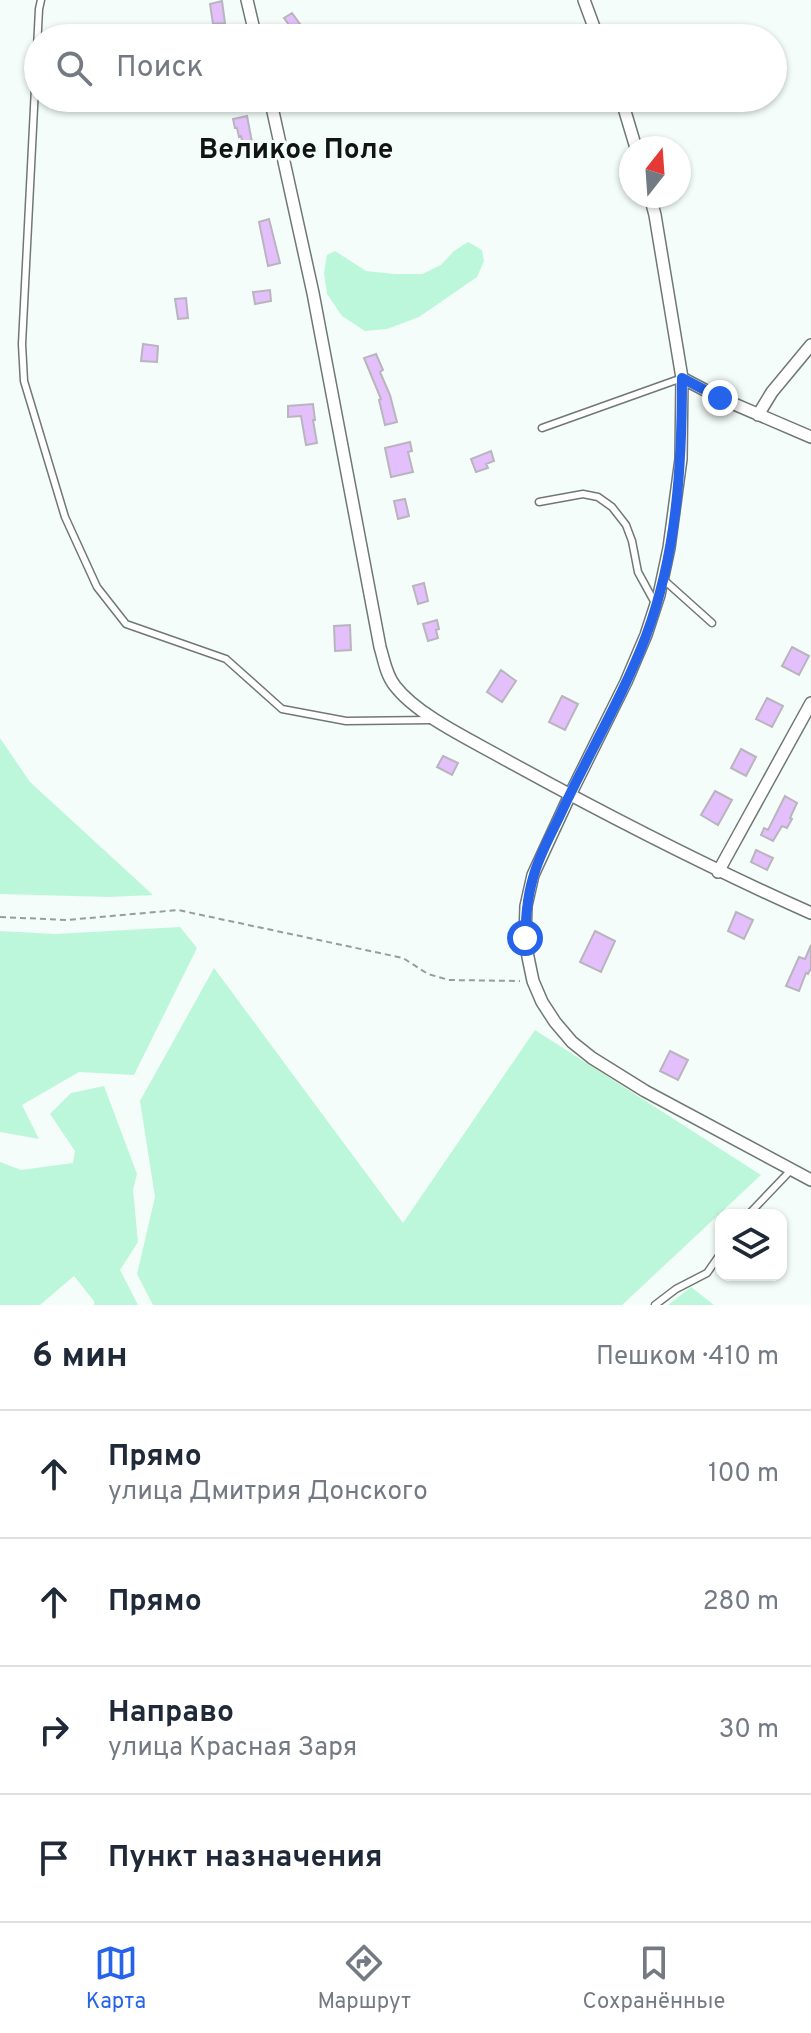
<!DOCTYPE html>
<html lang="ru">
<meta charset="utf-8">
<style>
:root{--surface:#fff;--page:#f6f6f7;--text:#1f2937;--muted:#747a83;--line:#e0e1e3;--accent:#2563eb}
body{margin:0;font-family:Overpass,sans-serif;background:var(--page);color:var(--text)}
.controls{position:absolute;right:24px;bottom:24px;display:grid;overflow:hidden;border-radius:16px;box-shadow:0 2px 6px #0004}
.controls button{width:72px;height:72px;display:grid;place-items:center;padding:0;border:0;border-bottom:2px solid var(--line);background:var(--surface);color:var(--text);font:40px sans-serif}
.compass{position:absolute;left:619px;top:136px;width:72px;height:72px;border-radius:50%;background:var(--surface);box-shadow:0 2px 6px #0004;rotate:17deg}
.stop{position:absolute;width:24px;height:24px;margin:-18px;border:6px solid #2563eb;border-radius:50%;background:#fff}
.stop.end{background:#2563eb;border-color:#fff;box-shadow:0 2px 8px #0008}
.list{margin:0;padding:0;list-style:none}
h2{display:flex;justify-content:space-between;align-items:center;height:104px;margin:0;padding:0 32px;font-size:34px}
h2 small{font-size:26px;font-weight:400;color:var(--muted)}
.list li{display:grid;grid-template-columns:52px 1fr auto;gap:24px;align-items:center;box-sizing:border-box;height:128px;padding:0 32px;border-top:2px solid var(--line)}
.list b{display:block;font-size:30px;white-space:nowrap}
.list p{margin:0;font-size:26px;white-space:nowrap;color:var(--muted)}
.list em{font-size:26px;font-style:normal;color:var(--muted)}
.icon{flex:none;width:44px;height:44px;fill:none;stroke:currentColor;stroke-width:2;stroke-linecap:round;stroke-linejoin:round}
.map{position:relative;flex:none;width:811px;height:1305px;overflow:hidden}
.search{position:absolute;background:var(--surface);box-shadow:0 2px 6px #0004;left:24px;right:24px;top:24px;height:88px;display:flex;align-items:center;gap:20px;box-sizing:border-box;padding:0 28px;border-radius:44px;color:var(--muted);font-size:30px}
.sheet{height:616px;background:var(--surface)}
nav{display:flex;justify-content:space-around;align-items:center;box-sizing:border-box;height:112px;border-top:2px solid var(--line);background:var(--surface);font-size:22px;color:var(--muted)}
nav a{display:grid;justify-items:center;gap:4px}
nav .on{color:var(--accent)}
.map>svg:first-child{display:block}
</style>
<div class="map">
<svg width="811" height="1305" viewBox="0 0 811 1305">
<rect width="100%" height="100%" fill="#f4fdf9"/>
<!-- green -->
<path fill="#bdf7db" d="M468 242 482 250 484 261 477 277 419 317 387 329 365 331 342 316 327 294 324 273 327 255 335 251 366 271 395 274H422L441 265 454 251Z
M0 738 30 782 153 895 109 897 0 894Z
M180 927 197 948 134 1075 79 1072 22 1105 39 1139 0 1132V931L55 934Z
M214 968 403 1223 535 1030 761 1175 622 1305H153L137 1274 155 1197 140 1101Z
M104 1086 137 1174 133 1190 138 1242 120 1270 138 1305H94V1301L74 1276 40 1305H0V1162L21 1170 73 1163 75 1151 50 1114 71 1093Z
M691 1287 714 1305H668Z"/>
<!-- building -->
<path fill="#e3bffb" stroke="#b9b5bc" stroke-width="2" d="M222 1 225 23 213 24 210 4Z
M292 13 305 31 297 36 284 18Z
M247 116 252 142 256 141 259 152 254 153 255 158 247 160 241 136 239 137 237 128H235L233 119Z
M269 219 280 263 268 266 259 222Z
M270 290 271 301 255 304 253 292Z
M186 298 188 318 178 319 175 299Z
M143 344 158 346 157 362 141 361Z
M376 354 383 370 380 372 390 395 397 422 385 425 379 400 381 399 364 358Z
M313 404 315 420H313L317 443 306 445 301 416 288 417V406Z
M410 442 412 451 408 452 413 472 391 477 385 448Z
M491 451 494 461 486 464 488 468 476 472 471 459Z
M405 499 409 516 398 519 394 501Z
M424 583 428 601 418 604 413 586Z
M437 620 439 629 436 630 438 638 428 641 423 624Z
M350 625 351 650 335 651 334 626Z
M792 647 809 656 799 675 782 666Z
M501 670 516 681 502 702 487 692Z
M562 696 578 704 565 730 549 722Z
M767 698 783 706 772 727 756 719Z
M741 749 756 757 746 776 731 768Z
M443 756 458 763 452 775 437 767Z
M715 791 732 800 718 825 701 815Z
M785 796 797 803 790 818 792 819 787 828 782 826 773 841 761 835 764 828 768 830Z
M756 850 773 858 767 870 751 862Z
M736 912 753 920 744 939 728 931Z
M595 931 615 941 601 972 580 962Z
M811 945V968L808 974 806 973 799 991 786 986 799 957 805 959Z
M670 1051 688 1060 678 1080 660 1071Z"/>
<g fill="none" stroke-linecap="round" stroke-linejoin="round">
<!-- lane casing -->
<g stroke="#707874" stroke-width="9">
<path id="lane" d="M41 0 39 9 22 344 24 381 65 517 97 587 126 624 226 659 282 709 346 721 431 720
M542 428 682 378
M539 502 583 494 598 497 612 507 626 525 632 541 638 572 655 603
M664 580 712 623
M748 1215 791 1170
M655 1305 676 1289 707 1273 721 1253"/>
</g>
<!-- street casing -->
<g stroke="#707874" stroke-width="14">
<path id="street" d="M247 0 256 38
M584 0 598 38
M270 98 313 293 380 647C384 660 386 675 395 686 418 716 473 741 506 760 606 815 707 867 811 913
M621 98 636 148
M650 196 655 215 682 378 681 459 669 548 659 595 646 635 626 682 570 795 533 875 526 906 525 938 528 957 533 981 542 1002 555 1022 572 1042 592 1058 645 1091 811 1180
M682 378 720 398 811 437
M758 415 772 392 811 345
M718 872 811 703"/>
</g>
<!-- path -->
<path stroke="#979d9a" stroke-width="2" stroke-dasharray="6 4" stroke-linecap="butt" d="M0 917 67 920 178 910 403 958 428 974 449 980 520 981"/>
<!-- lane -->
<use href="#lane" stroke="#fff" stroke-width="6"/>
<!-- street -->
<use href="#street" stroke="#fff" stroke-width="11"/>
</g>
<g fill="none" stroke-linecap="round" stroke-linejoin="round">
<!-- route -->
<path stroke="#2563eb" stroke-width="10" d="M525 938C526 918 527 898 533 878 539 855 552 833 562 811 589 753 623 696 646 636 677 554 682 465 682 378L720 398"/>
</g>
<g text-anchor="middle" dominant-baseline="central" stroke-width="6" stroke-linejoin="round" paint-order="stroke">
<!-- quarter labels -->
<g font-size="28" font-weight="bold" fill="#111412" stroke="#f4fdf9">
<text x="296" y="151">Великое Поле</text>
</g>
</g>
</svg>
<div class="controls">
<button><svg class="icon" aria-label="layers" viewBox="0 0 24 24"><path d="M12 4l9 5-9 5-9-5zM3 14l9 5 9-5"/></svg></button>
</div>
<svg class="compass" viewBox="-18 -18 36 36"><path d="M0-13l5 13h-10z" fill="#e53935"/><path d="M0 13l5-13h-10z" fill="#747a83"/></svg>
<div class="stop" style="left:525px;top:938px"></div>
<div class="stop end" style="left:720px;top:398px"></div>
<div class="search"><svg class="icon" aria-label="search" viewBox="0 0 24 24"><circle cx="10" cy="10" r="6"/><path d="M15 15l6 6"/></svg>Поиск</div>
</div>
<section class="sheet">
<h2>6 мин<small>Пешком · 410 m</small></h2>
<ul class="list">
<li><svg class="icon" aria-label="ahead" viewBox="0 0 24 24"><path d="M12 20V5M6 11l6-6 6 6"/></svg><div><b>Прямо</b><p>улица Дмитрия Донского</p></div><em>100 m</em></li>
<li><svg class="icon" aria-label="ahead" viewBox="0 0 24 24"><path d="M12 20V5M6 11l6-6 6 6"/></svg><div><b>Прямо</b></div><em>280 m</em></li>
<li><svg class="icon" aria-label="right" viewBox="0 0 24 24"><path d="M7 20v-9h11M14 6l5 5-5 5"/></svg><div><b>Направо</b><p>улица Красная Заря</p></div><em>30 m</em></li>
<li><svg class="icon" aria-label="arrive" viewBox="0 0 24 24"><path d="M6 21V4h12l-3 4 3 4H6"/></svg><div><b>Пункт назначения</b></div></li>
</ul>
</section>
<nav>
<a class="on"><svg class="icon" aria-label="map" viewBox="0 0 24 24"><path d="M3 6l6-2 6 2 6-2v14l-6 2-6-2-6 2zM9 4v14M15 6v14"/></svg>Карта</a>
<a><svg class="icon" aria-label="directions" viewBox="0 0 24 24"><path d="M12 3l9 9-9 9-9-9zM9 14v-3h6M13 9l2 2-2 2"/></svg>Маршрут</a>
<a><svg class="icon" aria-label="saved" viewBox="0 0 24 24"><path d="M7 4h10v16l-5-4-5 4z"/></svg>Сохранённые</a>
</nav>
